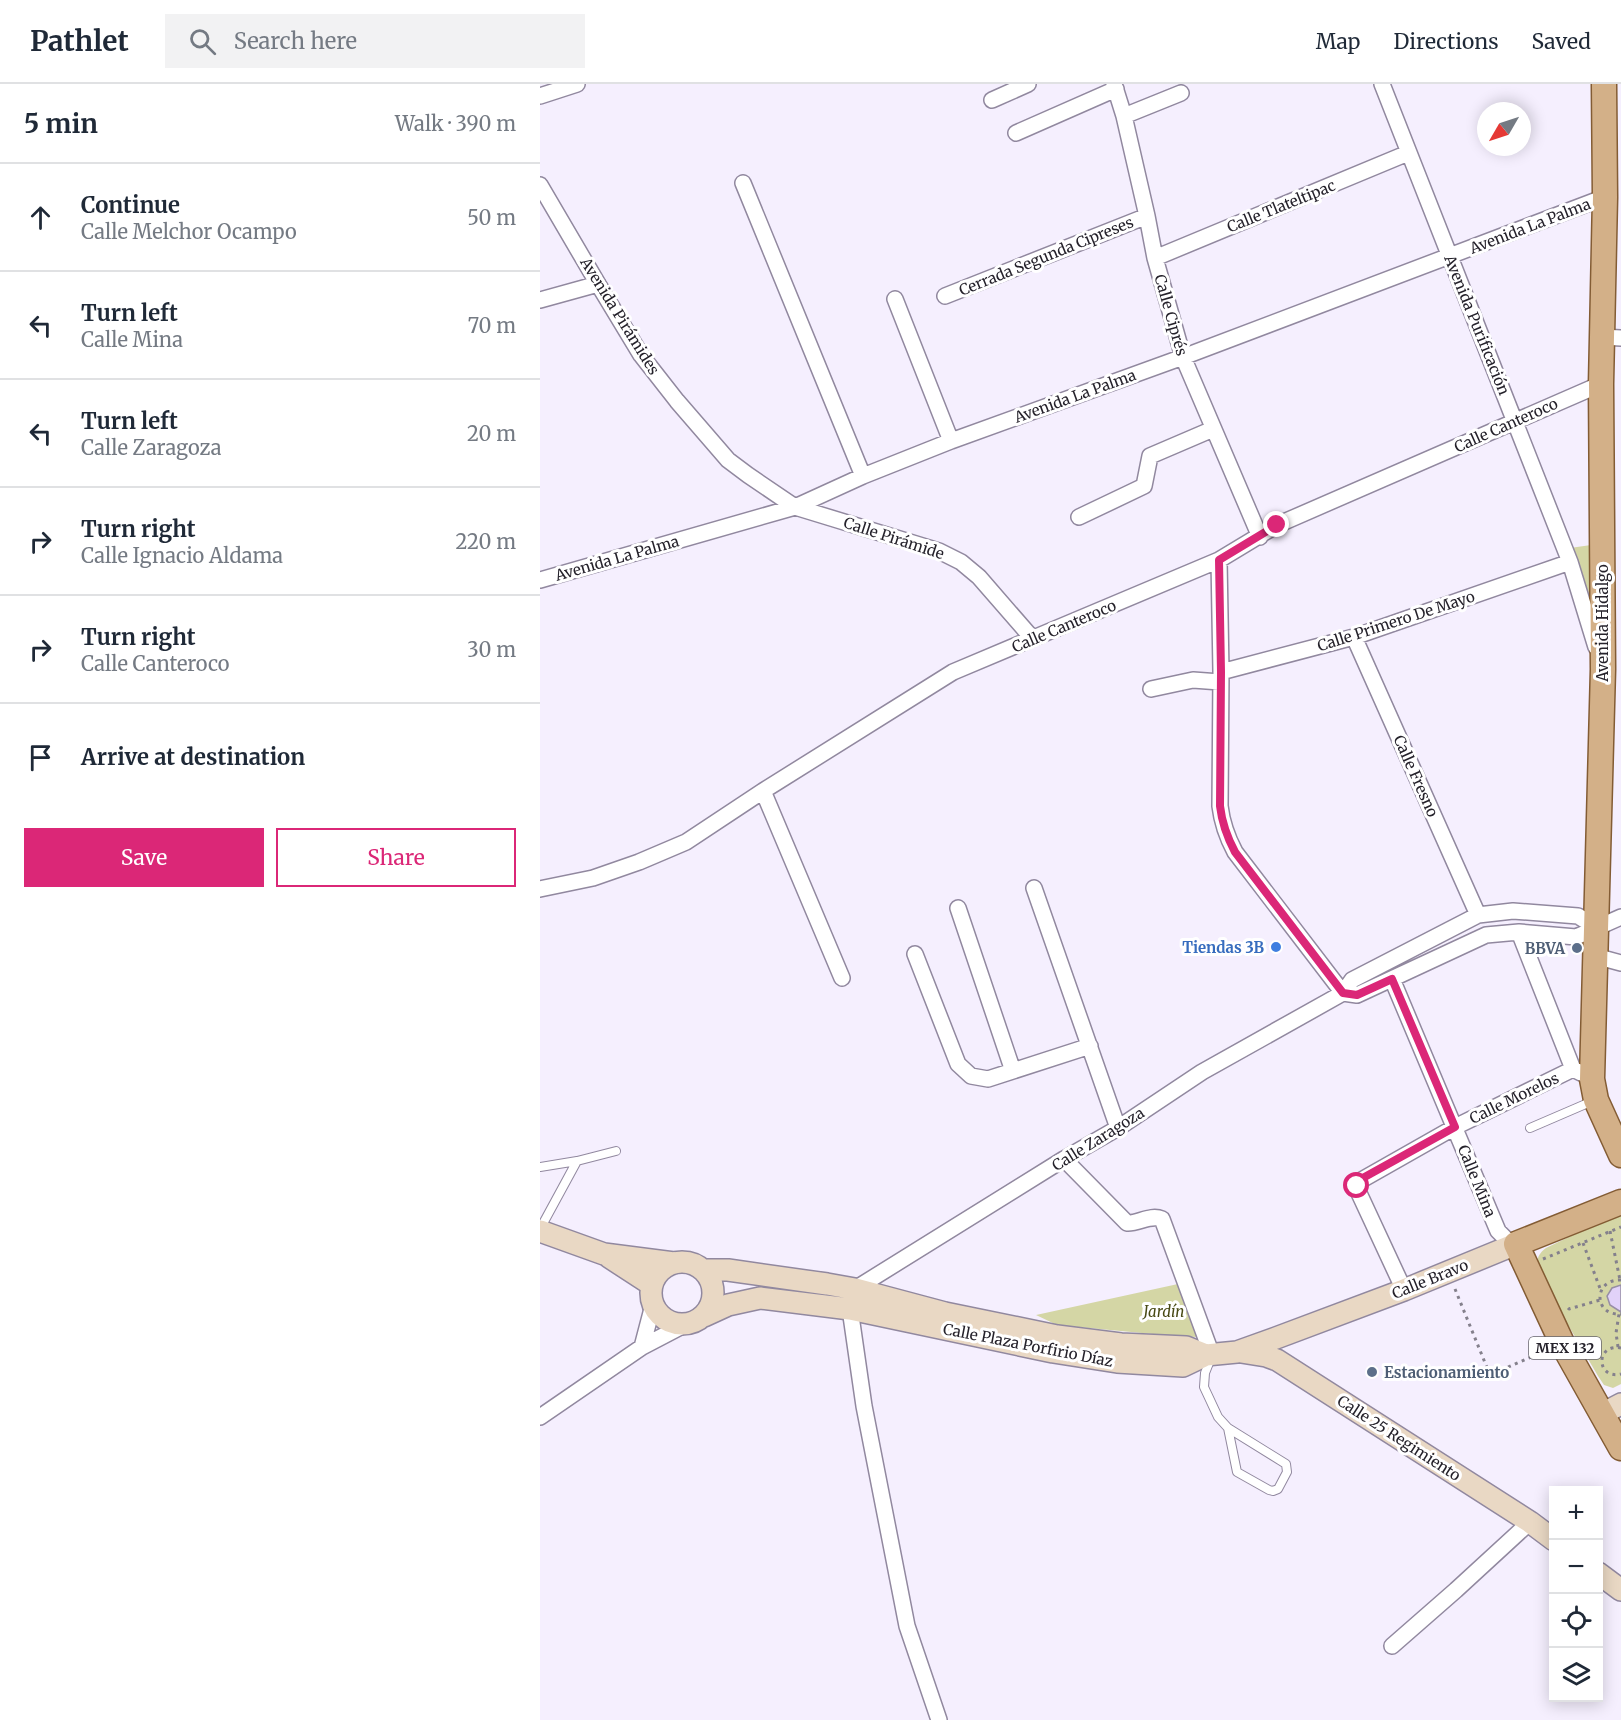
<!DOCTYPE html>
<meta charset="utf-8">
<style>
:root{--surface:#fff;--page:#f2f2f3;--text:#1f2937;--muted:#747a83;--line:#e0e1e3;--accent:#db2777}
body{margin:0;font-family:Merriweather,serif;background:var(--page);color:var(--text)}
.controls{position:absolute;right:18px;bottom:18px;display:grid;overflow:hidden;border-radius:0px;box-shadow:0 3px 15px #0003}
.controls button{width:54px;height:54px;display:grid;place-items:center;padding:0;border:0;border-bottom:2px solid var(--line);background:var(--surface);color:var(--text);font:30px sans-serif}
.compass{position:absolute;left:937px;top:18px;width:54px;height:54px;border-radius:50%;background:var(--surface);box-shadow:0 3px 15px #0003;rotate:231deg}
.stop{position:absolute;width:18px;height:18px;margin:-14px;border:4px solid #db2777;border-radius:50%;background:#fff}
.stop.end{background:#db2777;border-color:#fff;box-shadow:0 2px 6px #0008}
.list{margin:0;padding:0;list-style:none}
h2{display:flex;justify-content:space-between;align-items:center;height:78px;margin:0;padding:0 24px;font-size:26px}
h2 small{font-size:20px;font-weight:400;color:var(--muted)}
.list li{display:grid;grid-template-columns:39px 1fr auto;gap:18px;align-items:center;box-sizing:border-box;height:108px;padding:0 24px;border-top:2px solid var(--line)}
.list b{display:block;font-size:22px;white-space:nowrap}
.list p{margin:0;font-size:20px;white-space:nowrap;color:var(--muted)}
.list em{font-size:20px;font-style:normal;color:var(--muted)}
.actions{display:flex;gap:12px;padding:18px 24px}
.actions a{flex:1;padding:14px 0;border:2px solid var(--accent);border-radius:0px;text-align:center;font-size:21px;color:var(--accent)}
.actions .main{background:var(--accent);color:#fff}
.icon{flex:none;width:33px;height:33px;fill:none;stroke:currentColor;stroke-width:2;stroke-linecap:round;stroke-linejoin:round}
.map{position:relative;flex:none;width:1081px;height:1636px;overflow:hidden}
header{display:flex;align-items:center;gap:36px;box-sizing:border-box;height:84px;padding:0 30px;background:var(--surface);border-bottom:2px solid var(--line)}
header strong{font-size:28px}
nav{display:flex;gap:33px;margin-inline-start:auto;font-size:21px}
.search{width:420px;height:54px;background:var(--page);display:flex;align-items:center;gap:15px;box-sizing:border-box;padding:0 21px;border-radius:0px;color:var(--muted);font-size:22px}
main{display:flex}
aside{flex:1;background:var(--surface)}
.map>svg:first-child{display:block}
</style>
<header>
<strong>Pathlet</strong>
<div class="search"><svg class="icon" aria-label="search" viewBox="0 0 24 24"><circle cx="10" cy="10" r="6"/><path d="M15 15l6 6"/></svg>Search here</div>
<nav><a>Map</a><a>Directions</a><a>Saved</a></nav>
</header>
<main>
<aside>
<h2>5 min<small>Walk · 390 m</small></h2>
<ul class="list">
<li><svg class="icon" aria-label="ahead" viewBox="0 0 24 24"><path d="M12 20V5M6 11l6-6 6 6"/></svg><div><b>Continue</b><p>Calle Melchor Ocampo</p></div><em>50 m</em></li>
<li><svg class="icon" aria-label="left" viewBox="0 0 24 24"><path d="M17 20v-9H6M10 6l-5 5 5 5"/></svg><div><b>Turn left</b><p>Calle Mina</p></div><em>70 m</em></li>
<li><svg class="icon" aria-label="left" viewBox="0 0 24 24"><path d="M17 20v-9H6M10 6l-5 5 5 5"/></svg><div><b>Turn left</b><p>Calle Zaragoza</p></div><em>20 m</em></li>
<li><svg class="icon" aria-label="right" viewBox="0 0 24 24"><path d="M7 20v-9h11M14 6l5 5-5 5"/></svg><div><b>Turn right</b><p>Calle Ignacio Aldama</p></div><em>220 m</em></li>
<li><svg class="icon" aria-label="right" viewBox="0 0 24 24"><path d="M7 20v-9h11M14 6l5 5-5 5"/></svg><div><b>Turn right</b><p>Calle Canteroco</p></div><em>30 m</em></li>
<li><svg class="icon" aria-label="arrive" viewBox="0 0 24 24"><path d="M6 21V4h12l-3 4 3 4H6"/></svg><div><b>Arrive at destination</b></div></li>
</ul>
<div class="actions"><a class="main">Save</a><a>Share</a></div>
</aside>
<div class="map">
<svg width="1081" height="1636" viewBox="0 0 1081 1636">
<rect width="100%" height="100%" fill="#f5effe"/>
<!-- green -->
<path fill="#d4d6a5" d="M1051 461 1050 521 1030 464Z
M1081 1128V1300L1073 1304 1064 1301 1058 1292 1000 1193C996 1181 995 1172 1006 1164Z
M638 1200 658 1253 634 1252 517 1241 496 1231Z"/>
<!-- building -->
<path fill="#e1d2f9" stroke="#978ea5" stroke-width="1.5" d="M1081 1201V1228L1070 1221 1067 1212 1072 1204Z"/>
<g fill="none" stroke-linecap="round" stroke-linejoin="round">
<!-- lane casing -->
<g stroke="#91889f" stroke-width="10">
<path id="lane" d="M990 1044 1055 1016
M0 1083 37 1077
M0 1145 37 1077 76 1067
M671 1274 665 1289 664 1303 678 1333 688 1344 697 1388 729 1406 733 1407 738 1405 747 1388 746 1380 688 1344"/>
</g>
<!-- street casing -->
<g stroke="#91889f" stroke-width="18">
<path id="street" d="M574 0 584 32 607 132 615 174 643 273 720 453
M842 0 1030 478 1056 563
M0 12 37 0
M452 16 488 0
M584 32 641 9
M476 49 576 5
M203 99 323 392
M0 101 58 200 101 271 137 317 188 376 208 391 255 423 399 467 421 478 439 493 492 554
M615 174 868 69
M405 212 607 132
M355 215 411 357
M0 216 58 200
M1062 253 1081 254
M539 433 604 402 610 372 673 345
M679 476 681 588 680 722C682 739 687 753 695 768L803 909
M0 496 255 423 323 392 411 357 643 273 1065 113
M814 553 938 831
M681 588 814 553 1030 478
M611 605 653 596 680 598
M223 707 302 894
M494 804 578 1044
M0 805 53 794 99 778 146 758 223 707 413 588 679 476 737 441 1061 300
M418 824 473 987
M979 848 1033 985 1041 989
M375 870 418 980 431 992 448 995 550 962
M1055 872 1081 879
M852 895 958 1147 966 1155 976 1160
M803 909 817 911 946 851 979 848 1036 853 1081 833
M524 1075 587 1139C598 1140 610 1130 622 1135L672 1271
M864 1206 818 1107V1098L915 1043 1033 985
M102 1263 113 1221
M0 1333 102 1263 146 1240
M852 1562 916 1506 990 1438
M399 1636 367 1542 324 1322 310 1225 315 1205 524 1075 578 1044 662 988 803 909 812 896 938 831 973 827 1038 832 1056 843"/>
</g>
<!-- secondary casing -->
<g stroke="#91889f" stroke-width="24">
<path id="secondary" d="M0 1147 64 1170 134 1179
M69 1173 112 1201
M111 1209a31 31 0 1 1 62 0a31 31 0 1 1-62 0Z
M164 1186H188L287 1200 315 1205 405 1229 517 1252 581 1260 646 1263 666 1271
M164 1232 188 1221 220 1214 310 1225 513 1268 577 1278 643 1282 666 1271 697 1268 736 1254 864 1206 976 1160
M701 1268 726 1272 737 1276 990 1438 1014 1456
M1062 1330 1081 1320
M1058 1489 1081 1506"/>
</g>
<!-- primary casing -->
<g stroke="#835c34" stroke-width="27">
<path id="primary" d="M1064 0 1065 113 1061 300 1063 585 1052 995 1056 1016 1081 1071
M1081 1118 976 1160 1022 1259 1081 1364"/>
</g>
<!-- path -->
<path stroke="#84808c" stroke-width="3" stroke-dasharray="3 4.5" stroke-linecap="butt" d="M1070 1147 1080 1196
M1043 1159 1061 1207
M1003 1175 1081 1143
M1081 1196C1053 1195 1053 1232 1081 1230
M915 1205 950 1291 1007 1266
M1028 1224 1029 1225 1060 1216
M1078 1263 1076 1249 1079 1230
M1081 1264C1055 1259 1056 1296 1081 1290"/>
<!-- lane -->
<use href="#lane" stroke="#fff" stroke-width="8"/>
<!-- street -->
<use href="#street" stroke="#fff" stroke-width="15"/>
<!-- secondary -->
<use href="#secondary" stroke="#e9d8c4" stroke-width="21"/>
<!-- primary -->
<use href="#primary" stroke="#d3b088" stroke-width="24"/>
</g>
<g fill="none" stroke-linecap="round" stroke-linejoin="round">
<!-- route -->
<path stroke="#db2777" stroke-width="8" d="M737 441 679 476 681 588 680 722C682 739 687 753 695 768L803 909 817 911 852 895 915 1043 821 1095 817 1102"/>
</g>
<!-- markers -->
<circle fill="#3f7fe0" stroke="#fff" stroke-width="2" cx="736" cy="863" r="6"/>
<g fill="#5c6f8a" stroke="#fff" stroke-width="2">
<circle cx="1037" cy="864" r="6"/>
<circle cx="832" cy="1288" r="6"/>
</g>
<g text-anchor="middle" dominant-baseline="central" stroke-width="6" stroke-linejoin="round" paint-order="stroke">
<!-- shield labels -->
<rect fill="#fff" stroke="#66646b" stroke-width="1.5" x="989" y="1253" width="72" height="22" rx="4.5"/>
<g font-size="14" font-weight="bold" fill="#25222b">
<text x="1025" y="1264">MEX 132</text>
</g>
<!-- street labels -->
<g font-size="15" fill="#25222b" stroke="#fff">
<text transform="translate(741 122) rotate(-22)">Calle Tlateltipac</text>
<text transform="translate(990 142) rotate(-21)">Avenida La Palma</text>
<text transform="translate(506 172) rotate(-22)">Cerrada Segunda Cipreses</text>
<text transform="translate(631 231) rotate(74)">Calle Ciprés</text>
<text transform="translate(80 232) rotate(58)">Avenida Pirámides</text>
<text transform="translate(937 241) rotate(68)">Avenida Purificación</text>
<text transform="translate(535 312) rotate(-20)">Avenida La Palma</text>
<text transform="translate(966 341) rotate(-24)">Calle Canteroco</text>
<text transform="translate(354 454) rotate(18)">Calle Pirámide</text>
<text transform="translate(77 474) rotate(-16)">Avenida La Palma</text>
<text transform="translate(856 537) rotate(-18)">Calle Primero De Mayo</text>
<text transform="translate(1062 539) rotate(-90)">Avenida Hidalgo</text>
<text transform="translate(524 542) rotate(-23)">Calle Canteroco</text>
<text transform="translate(876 692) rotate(66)">Calle Fresno</text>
<text transform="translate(974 1014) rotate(-26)">Calle Morelos</text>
<text transform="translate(558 1055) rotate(-32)">Calle Zaragoza</text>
<text transform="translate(937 1097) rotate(68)">Calle Mina</text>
<text transform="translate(890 1195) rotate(-22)">Calle Bravo</text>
<text transform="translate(488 1261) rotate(11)">Calle Plaza Porfirio Díaz</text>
<text transform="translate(859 1354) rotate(33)">Calle 25 Regimiento</text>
</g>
<!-- shop labels -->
<g font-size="15" font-weight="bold" fill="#366cbe" stroke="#fff" text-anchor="end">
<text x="724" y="863">Tiendas 3B</text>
</g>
<!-- service labels -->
<g font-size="15" font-weight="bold" fill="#4e5e75" stroke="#fff" text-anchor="end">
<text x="1025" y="864">BBVA</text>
<text x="844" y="1288" text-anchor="start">Estacionamiento</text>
</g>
<!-- park labels -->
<g font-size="15" font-style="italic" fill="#494a15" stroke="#fff">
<text x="624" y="1227">Jardín</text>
</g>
</g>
</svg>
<div class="controls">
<button>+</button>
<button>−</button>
<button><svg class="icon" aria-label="locate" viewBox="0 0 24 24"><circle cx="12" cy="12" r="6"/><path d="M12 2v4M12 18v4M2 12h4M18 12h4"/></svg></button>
<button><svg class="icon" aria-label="layers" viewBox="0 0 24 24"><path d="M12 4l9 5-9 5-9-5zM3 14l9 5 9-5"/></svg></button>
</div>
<svg class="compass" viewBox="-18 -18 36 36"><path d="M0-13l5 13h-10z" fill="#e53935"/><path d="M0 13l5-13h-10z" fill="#747a83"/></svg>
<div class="stop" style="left:817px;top:1102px"></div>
<div class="stop end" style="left:737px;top:441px"></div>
</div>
</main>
